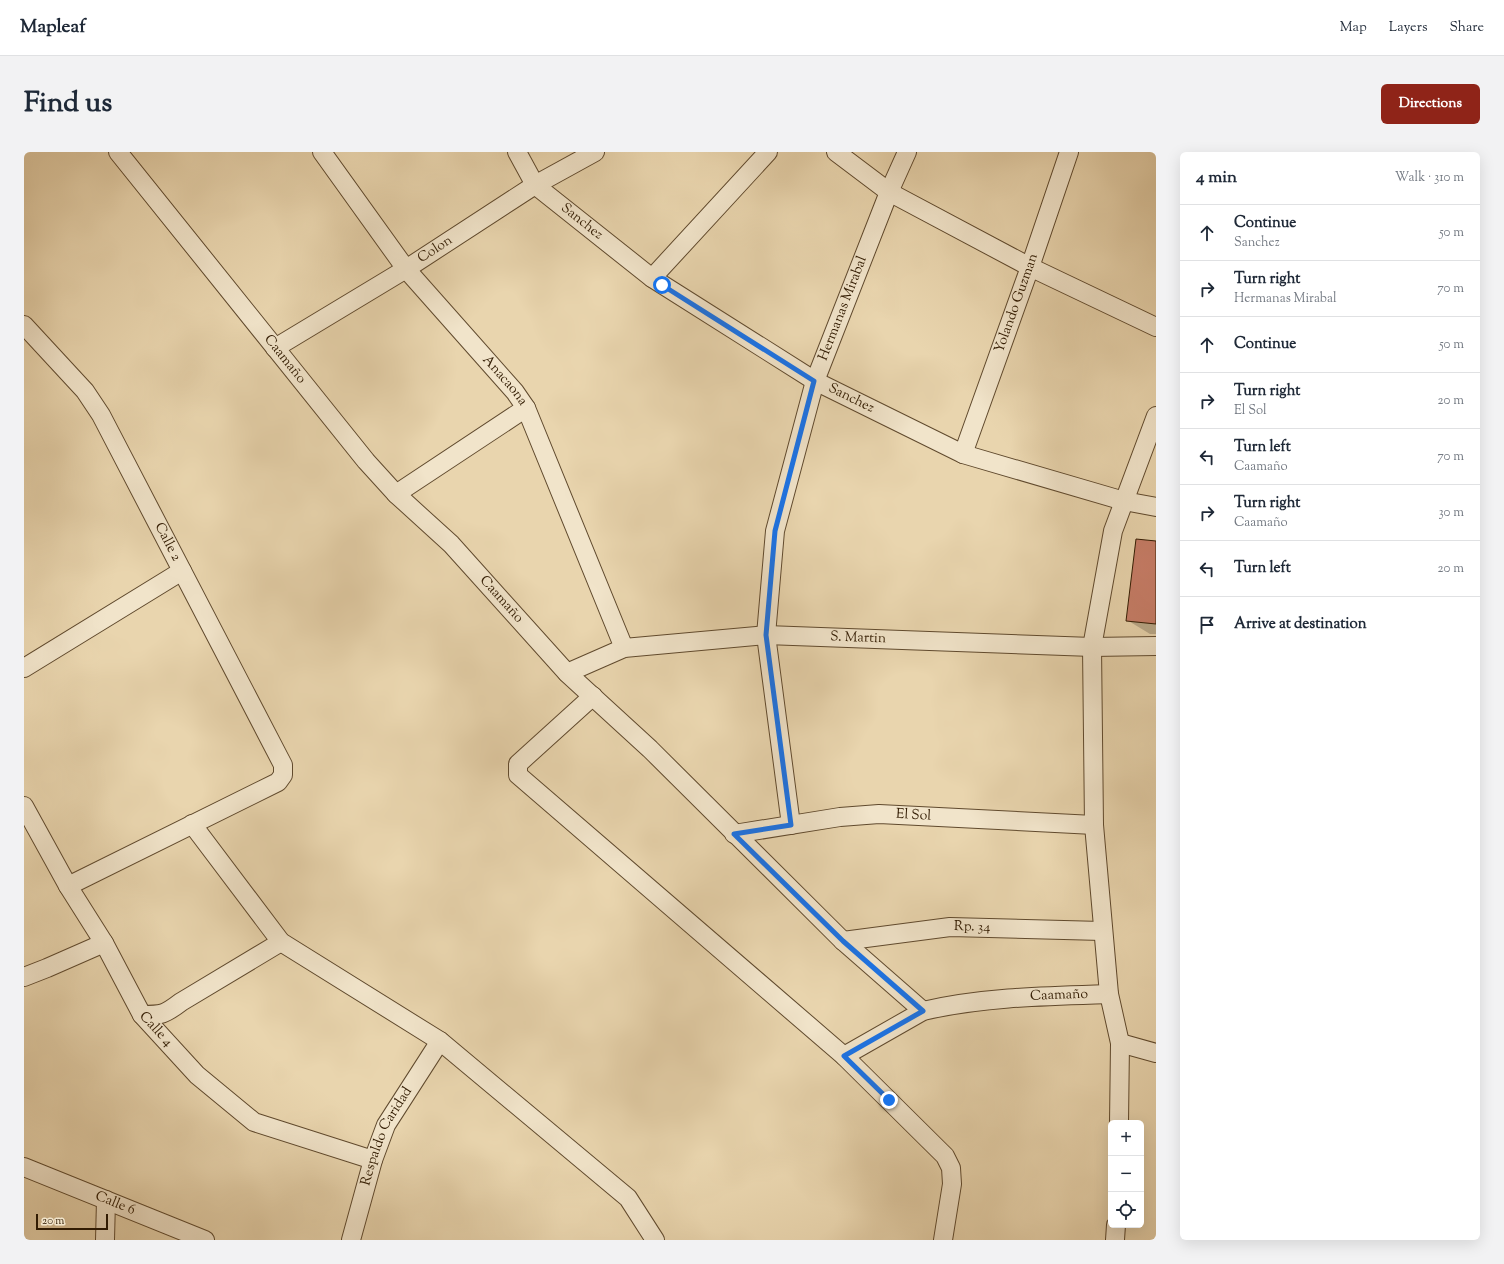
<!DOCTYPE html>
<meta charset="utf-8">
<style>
:root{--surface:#fff;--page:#f2f2f3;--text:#1f2937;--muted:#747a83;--line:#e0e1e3;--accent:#8f2418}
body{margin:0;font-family:"Sorts Mill Goudy",serif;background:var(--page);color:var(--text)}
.controls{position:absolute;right:12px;bottom:12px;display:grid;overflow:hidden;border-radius:6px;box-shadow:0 4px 16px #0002}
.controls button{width:36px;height:36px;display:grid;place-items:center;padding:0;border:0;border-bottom:1px solid var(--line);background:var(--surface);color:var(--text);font:20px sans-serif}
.scale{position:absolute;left:12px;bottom:10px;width:72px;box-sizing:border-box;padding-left:4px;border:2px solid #321c03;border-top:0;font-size:11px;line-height:14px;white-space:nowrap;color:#321c03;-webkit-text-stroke:3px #f1e4ca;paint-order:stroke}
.stop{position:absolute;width:12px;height:12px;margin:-9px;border:3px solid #1a73e8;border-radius:50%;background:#fff}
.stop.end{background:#1a73e8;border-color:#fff;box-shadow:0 1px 4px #0008}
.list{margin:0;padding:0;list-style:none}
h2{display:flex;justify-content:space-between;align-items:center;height:52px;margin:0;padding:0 16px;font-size:17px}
h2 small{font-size:13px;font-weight:400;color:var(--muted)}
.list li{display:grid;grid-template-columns:26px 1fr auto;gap:12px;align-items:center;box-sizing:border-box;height:56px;padding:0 16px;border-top:1px solid var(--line)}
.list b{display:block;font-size:15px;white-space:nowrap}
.list p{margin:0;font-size:13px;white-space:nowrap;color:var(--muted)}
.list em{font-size:13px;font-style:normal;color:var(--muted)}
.icon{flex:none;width:22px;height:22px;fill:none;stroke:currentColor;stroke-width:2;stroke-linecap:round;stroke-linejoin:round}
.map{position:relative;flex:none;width:1132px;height:1088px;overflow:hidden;border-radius:6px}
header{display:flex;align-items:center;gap:24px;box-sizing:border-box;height:56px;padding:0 20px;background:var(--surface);border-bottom:1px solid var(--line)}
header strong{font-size:19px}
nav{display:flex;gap:22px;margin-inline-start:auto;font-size:14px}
.intro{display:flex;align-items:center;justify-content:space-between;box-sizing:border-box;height:96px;padding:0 24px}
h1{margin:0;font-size:28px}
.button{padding:10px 18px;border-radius:6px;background:var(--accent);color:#fff;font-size:14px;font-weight:700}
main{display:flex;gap:24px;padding:0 24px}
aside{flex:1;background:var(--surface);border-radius:6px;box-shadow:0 4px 16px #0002}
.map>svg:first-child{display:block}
</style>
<header>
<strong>Mapleaf</strong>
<nav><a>Map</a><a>Layers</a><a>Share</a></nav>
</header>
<div class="intro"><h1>Find us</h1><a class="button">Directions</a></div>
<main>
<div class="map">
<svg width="1132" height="1088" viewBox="0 0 1132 1088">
<rect width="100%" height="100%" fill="#e9d5ae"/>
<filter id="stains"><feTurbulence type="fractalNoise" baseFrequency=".005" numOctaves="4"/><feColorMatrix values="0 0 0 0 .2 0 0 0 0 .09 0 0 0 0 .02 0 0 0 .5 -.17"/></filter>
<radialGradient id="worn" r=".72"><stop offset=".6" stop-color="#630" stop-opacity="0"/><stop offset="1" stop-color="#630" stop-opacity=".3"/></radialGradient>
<!-- shadow -->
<path fill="#0003" d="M1132 390V482H1126L1103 468Z"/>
<!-- building -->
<path fill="#c87e69" stroke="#321c03" d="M1112 387 1132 389V472L1102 469Z"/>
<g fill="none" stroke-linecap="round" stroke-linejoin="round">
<!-- minor casing -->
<g stroke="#604a2e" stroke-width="20">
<g id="minor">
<path id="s1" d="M94 0 342 309 372 342 427 392 543 521 626 597 819 789 899 859"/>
<path id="s2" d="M298 0 382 117 491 240 502 256 600 496"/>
<path id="s3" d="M493 0 511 33 628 126 791 229 939 302 1100 349 1132 355"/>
<path d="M812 0 865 40 1006 115 1132 175"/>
<path d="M628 126 744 0"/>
<path id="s4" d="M0 173 61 239 77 263 259 613V623L254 630 44 734"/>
<path id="s5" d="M251 196 382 117 511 33 571 0"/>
<path id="s6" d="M939 302 1006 115 1045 0"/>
<path d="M372 342 502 256"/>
<path d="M0 516 158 419"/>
<path id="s7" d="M543 521 600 496 742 483 1068 495 1132 494"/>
<path d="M569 544 494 612V623L820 904 921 1004 927 1016 928 1032 919 1088"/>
<path id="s8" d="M0 654 44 734 80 791 118 863 173 923 230 970 349 1008"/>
<path d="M168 672 257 790 416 889 604 1046 631 1088"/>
<path id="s9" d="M767 673 742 483 751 379 791 229 865 40 883 0"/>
<path id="s10" d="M710 682 816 665 855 662 1070 673"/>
<path id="s11" d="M819 789 926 775 1078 779"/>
<path d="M0 825 23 816 80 791"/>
<path d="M118 863C138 863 140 863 157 850L257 790"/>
<path d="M1096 891 1132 901"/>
<path id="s12" d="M820 904 899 859C959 845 1023 844 1085 842"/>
<path d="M1095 971 1096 891 1085 842 1070 673 1068 495 1089 379 1132 264"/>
<path id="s13" d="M0 1015 181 1088"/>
<path d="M81 1088 82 1048"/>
<path id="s14" d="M327 1088 349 1008 362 973 416 889"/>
<path d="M1091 1088 1092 1073"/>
</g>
</g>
<!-- minor -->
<use href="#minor" stroke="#f1e4ca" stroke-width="18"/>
</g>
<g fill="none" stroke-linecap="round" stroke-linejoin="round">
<!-- route -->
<path stroke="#1a73e8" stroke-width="5" d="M638 133 790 229 751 379 742 483 767 673 710 682 819 789 899 859 820 904 865 948"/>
</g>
<g text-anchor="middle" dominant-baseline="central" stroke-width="3" stroke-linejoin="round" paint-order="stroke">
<!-- street labels -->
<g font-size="14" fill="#321c03" stroke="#f1e4ca">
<text stroke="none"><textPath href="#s3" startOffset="97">Sanchez</textPath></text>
<text stroke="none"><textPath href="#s5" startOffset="188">Colon</textPath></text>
<text stroke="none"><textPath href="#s6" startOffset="160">Yolando Guzman</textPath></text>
<text stroke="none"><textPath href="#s9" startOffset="529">Hermanas Mirabal</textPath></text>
<text stroke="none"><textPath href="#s1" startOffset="266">Caamaño</textPath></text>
<text stroke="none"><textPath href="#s2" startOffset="293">Anacaona</textPath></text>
<text stroke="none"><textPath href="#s3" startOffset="420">Sanchez</textPath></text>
<text stroke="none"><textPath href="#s4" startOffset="262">Calle 2</textPath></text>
<text stroke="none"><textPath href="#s1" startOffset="590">Caamaño</textPath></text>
<text stroke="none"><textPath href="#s7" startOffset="297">S. Martin</textPath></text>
<text stroke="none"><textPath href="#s10" startOffset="181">El Sol</textPath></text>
<text stroke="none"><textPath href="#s11" startOffset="130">Rp. 34</textPath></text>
<text stroke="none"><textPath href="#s12" startOffset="228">Caamaño</textPath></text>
<text stroke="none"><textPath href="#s8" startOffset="260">Calle 4</textPath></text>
<text stroke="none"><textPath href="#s14" startOffset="110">Respaldo Caridad</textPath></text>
<text stroke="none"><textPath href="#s13" startOffset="98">Calle 6</textPath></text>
</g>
</g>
<rect width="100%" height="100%" filter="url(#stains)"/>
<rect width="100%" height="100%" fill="url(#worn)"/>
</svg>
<div class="controls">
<button>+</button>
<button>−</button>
<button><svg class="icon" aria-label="locate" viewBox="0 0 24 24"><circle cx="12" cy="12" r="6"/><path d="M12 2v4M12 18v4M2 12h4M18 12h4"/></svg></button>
</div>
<div class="scale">20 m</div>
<div class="stop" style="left:638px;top:133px"></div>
<div class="stop end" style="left:865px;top:948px"></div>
</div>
<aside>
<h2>4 min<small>Walk · 310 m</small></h2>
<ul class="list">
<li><svg class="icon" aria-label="ahead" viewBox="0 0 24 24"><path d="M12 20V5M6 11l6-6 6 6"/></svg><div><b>Continue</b><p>Sanchez</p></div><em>50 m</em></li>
<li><svg class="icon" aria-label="right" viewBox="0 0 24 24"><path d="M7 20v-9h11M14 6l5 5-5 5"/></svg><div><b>Turn right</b><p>Hermanas Mirabal</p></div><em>70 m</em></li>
<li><svg class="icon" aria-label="ahead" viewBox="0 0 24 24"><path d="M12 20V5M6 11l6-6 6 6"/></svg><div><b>Continue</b></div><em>50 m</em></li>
<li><svg class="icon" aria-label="right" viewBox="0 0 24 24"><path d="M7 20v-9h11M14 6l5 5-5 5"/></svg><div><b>Turn right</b><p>El Sol</p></div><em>20 m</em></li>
<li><svg class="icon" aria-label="left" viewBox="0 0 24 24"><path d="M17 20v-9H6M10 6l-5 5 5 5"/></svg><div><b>Turn left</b><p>Caamaño</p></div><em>70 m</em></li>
<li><svg class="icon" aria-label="right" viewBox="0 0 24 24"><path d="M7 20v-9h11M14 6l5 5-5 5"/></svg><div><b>Turn right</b><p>Caamaño</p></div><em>30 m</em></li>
<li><svg class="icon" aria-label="left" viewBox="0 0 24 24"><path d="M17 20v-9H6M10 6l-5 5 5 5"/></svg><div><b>Turn left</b></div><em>20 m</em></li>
<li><svg class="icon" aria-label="arrive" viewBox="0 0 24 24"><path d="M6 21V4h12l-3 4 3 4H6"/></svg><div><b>Arrive at destination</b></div></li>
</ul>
</aside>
</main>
